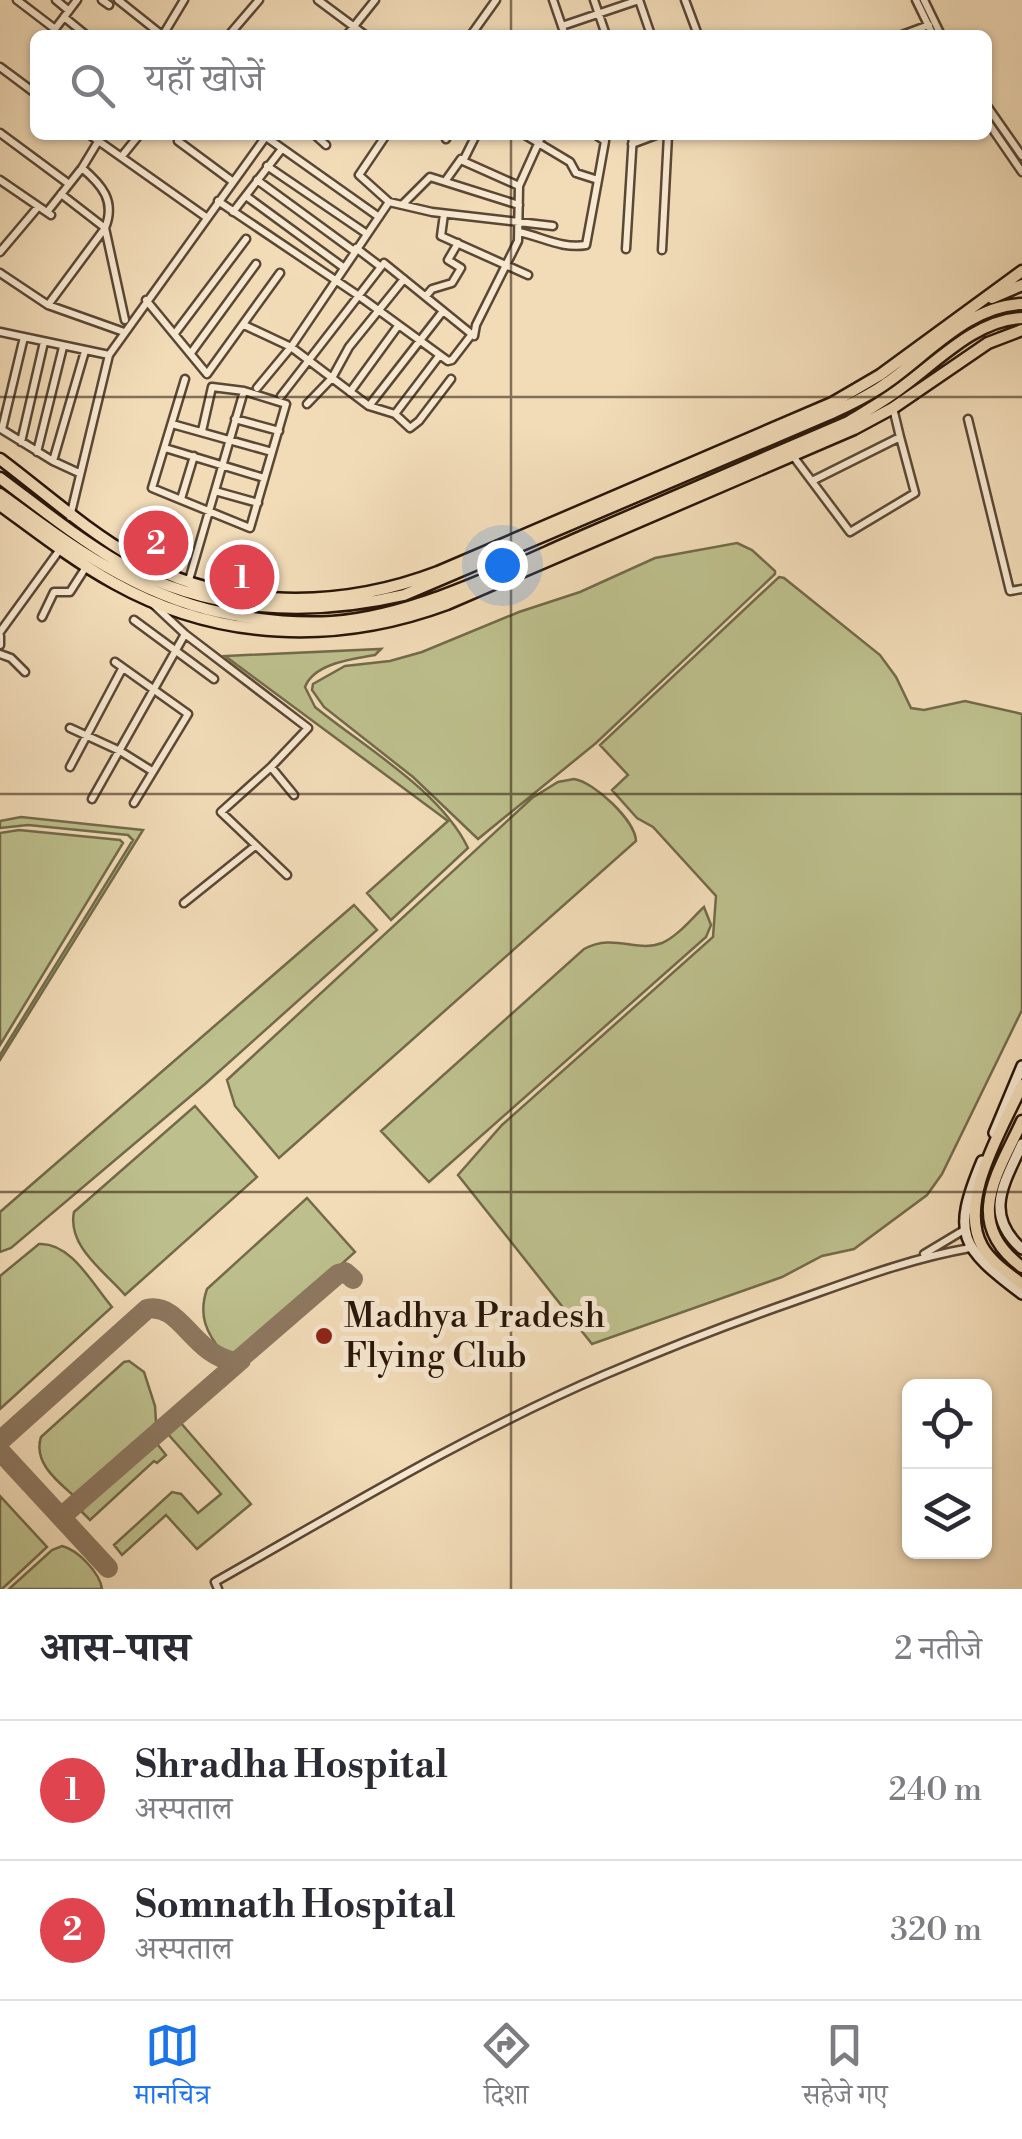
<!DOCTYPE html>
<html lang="hi">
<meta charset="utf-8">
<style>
:root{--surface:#fff;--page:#f2f2f3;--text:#2b2b33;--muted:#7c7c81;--line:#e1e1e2;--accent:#1a73e8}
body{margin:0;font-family:"Libre Bodoni","Noto Serif Devanagari",serif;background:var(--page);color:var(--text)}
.controls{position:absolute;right:30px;bottom:30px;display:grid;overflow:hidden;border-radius:15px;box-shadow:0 2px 8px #0004}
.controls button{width:90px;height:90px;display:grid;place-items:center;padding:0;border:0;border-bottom:2px solid var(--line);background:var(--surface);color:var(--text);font:50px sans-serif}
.you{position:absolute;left:502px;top:565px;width:35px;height:35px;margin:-25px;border:8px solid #fff;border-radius:50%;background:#1a73e8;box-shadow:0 0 0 15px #1a73e833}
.badge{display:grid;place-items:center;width:65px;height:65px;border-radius:50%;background:var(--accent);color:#fff;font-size:32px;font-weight:700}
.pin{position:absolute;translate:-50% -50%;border:5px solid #fff;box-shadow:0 2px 10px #0006}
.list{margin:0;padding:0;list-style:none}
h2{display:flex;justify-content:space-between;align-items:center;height:130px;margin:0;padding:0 40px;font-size:42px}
h2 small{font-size:32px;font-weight:400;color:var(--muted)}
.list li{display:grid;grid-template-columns:65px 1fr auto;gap:30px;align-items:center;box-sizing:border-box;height:140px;padding:0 40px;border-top:2px solid var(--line)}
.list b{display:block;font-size:38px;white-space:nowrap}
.list p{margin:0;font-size:32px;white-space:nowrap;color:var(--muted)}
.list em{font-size:32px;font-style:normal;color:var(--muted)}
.icon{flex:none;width:55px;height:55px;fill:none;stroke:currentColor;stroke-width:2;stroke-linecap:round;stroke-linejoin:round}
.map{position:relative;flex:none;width:1022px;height:1589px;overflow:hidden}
.search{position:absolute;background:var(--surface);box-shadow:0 2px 8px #0004;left:30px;right:30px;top:30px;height:110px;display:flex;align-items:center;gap:25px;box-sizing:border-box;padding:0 35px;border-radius:15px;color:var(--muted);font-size:38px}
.sheet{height:410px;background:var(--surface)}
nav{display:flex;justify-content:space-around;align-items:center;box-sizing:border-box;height:140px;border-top:2px solid var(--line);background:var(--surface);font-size:28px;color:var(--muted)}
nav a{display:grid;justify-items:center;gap:5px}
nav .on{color:var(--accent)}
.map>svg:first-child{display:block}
</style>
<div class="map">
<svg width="1022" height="1589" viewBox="0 0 1022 1589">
<rect width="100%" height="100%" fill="#f2dcb8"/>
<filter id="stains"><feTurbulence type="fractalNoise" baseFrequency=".002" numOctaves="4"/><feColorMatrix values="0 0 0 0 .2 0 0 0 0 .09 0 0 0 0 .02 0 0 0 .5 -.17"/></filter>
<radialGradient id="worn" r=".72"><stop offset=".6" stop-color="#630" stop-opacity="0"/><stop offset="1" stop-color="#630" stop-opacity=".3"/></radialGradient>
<!-- green -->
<path fill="#bdc08d" stroke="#726a4a" stroke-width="2.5" d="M737 543 752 550 775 571V574L596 743 478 839 413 777 324 707 312 690 313 684 345 666 390 661 422 652 519 612 580 592 655 558Z
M779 577 784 578 880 655 896 677 911 708 924 710 965 701 1022 714V1010L942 1174 927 1195 854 1249 822 1256 782 1277 592 1344 458 1175 502 1125 713 937 716 896 653 827 637 818 612 790 628 775 600 745Z
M381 649 375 655C353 659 314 663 305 687L315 707C364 747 441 791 468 848L391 920 367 893 448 821 225 656Z
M574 779C594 782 635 820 636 841L279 1158 235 1106 227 1080 532 798 558 782Z
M21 817 143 830 0 1060V1055L133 840 128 835 28 825 0 828V821Z
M19 830 120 840 123 843 0 1045V833Z
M354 905 377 930 205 1084 11 1248 0 1252V1212Z
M704 907 711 925 706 937 429 1182 381 1131 584 949C614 933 637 953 662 943 678 936 692 918 704 907Z
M195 1106 257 1177 125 1295C104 1271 67 1246 74 1212Z
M307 1198 355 1252 247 1349 233 1354 223 1353C206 1333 198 1315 207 1289Z
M39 1244C71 1242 93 1285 112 1307L0 1409V1276Z
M129 1361 144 1372 155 1406 156 1422 144 1438 74 1496C56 1480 33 1462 41 1437L124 1362Z
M180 1422 251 1504 197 1549 166 1515 122 1555 114 1545 172 1492 181 1494 198 1513 221 1494 167 1433Z
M154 1440 166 1455 157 1463 154 1461 90 1520 82 1512 83 1506Z
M0 1496 47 1547 2 1589H0Z
M62 1546C78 1550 100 1573 102 1589H9L52 1550Z"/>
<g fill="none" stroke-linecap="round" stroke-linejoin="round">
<!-- taxiway -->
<path stroke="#8d7860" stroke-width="20" d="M0 1441 147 1309C181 1302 192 1355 236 1362L338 1274 345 1272 353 1279
M0 1451 108 1568
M61 1517 241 1360"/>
<!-- street casing -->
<g stroke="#5a4734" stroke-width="11">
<path id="street" d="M17 0 55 29 77 0
M56 0 68 10
M102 0 109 5
M118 0 162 35
M318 0 365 35
M553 0 565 35
M594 0 606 35
M639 0 651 35
M685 0 698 35
M916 0 933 35
M924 0 941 35
M64 17 86 35
M562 26 639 0
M163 35 184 0
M229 35 259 0
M347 35 375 0
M471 35 496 0
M902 35 929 25
M0 67 35 93
M987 106 1022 156
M987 121 1022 172
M0 133 69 184
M90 135 206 217
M182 135 178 141 232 181
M315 135 326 145
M386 135 359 175 389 202
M476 135 463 161 519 186
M596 135 605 141 598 180
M266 137 379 217
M446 139 448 135
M632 144 656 135
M122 156 139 135
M267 166 367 234
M0 180 51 215
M257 180 354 251
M446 180 461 159
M61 194 105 228 125 320
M246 196 343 267
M218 201 359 296 448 361 452 360 472 334
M403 204 430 177 519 205
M47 212 82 168 102 135
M233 212 281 150
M444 214 441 236 528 275
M519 232C543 237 561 249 586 245L598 180 576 173 570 162 525 135
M356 248 381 267
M626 249 633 135
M662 250 668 135
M0 252 38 207
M0 273 48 305 124 332
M426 296 432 289 452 283 461 268 448 260 458 243
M146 300 207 374 280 273
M48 305 105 228C116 201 102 185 82 168
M244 325 291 347 369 406 395 414 410 428 419 421 451 379
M0 332 109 355
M176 332 246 239
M191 353 256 264
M185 379 152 488 250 528 286 404 244 391 212 387 202 431
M257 388 291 347 389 202 432 212 553 226
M350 392 398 326
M281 396 384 263 474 336 476 325 518 241 519 186 542 135
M307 404 332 378 349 347 404 279
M369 406 443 311
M395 414 439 356
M235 419 279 431
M968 419 1010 591 1022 589
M172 424 272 452
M1 429 53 461 79 473
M2 429 24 337
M21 442 44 342
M165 448 264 478
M37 452 63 347
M793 456 850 532 915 493 900 437
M53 461 85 351
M812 481 900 437 893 408
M215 491 258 503
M181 499 194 456
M70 517 109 355 267 135
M189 580 244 391
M152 603 185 634 308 728 271 767 221 812 287 875
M42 617 54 592H70L86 567
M134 620 214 679
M0 632 61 548
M0 636V645
M0 654 11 658 25 672
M115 662 188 714 134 803
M70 728 120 751 152 771
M70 767 122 669
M271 767 294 795
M92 799 185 634
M184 903 255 846
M924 1254 964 1230
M218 1589 215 1582C342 1510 469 1433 604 1375 665 1349 726 1325 789 1303 849 1282 907 1259 970 1248"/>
</g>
<!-- secondary casing -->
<g stroke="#281508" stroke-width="14">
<path id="secondary" d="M994 1133 1022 1066
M1022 1144C1004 1184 983 1214 1022 1249
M982 1161C951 1235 960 1247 1022 1294"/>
</g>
<!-- primary casing -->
<g stroke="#281508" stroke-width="15">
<path id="primary" d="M992 298 1022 285
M0 459C44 492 87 531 135 558 228 611 341 609 438 572L832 403 880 375 1022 271
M0 478C39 507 77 538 120 563 207 613 309 617 404 595L832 413C851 404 871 395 888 382 928 354 970 305 1022 304
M0 494C67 543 135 594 219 612 255 620 295 624 332 622 415 616 507 569 583 536 671 498 760 460 848 422 866 411 884 401 901 388 937 362 975 320 1022 318
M0 505C37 532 74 561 114 583 218 641 336 645 447 604L854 429 893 408 988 343 1022 330
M1022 1085C1003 1128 957 1201 982 1246 991 1262 1008 1273 1022 1284
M1022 1121C997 1175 962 1222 1022 1267"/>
</g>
<!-- street -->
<use href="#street" stroke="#f7e8d1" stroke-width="6"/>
<!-- secondary -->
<use href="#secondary" stroke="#f7e8d1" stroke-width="9"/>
<!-- primary -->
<use href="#primary" stroke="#f2dcb8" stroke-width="10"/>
</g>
<!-- grid -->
<path fill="none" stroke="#281508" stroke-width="2.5" stroke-opacity="0.55" d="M511 0V35M511 135V1589M0 397H1022M0 794H1022M0 1192H1022"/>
<!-- markers -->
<circle fill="#8f2418" stroke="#f7e8d1" stroke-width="4" cx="324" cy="1336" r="10"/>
<g text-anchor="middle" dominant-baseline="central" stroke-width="10" stroke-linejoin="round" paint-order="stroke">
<!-- poi labels -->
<g font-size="35" fill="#281508" stroke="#f7e8d1" text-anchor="start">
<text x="344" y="1316">Madhya Pradesh<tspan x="344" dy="40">Flying Club</tspan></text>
</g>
</g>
<rect width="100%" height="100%" filter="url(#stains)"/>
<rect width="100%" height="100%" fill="url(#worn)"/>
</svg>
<div class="controls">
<button><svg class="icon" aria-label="locate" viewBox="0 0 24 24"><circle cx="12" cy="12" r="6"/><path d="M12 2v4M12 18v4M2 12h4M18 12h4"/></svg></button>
<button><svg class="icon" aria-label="layers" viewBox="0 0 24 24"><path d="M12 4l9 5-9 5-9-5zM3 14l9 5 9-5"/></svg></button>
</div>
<div class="you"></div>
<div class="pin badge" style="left:242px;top:577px;background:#e0444e">1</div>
<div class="pin badge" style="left:156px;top:543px;background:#e0444e">2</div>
<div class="search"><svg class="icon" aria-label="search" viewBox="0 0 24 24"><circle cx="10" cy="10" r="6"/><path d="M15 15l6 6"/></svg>यहाँ खोजें</div>
</div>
<section class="sheet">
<h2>आस-पास<small>2 नतीजे</small></h2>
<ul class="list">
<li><span class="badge" style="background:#e0444e">1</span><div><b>Shradha Hospital</b><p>अस्पताल</p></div><em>240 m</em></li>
<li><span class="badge" style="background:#e0444e">2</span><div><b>Somnath Hospital</b><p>अस्पताल</p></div><em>320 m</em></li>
</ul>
</section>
<nav>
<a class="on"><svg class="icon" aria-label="map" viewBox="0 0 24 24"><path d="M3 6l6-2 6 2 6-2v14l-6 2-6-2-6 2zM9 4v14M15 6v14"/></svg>मानचित्र</a>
<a><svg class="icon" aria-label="directions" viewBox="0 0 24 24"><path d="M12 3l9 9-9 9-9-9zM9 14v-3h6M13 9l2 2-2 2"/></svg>दिशा</a>
<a><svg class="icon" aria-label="saved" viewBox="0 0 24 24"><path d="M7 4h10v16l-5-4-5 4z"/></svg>सहेजे गए</a>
</nav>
